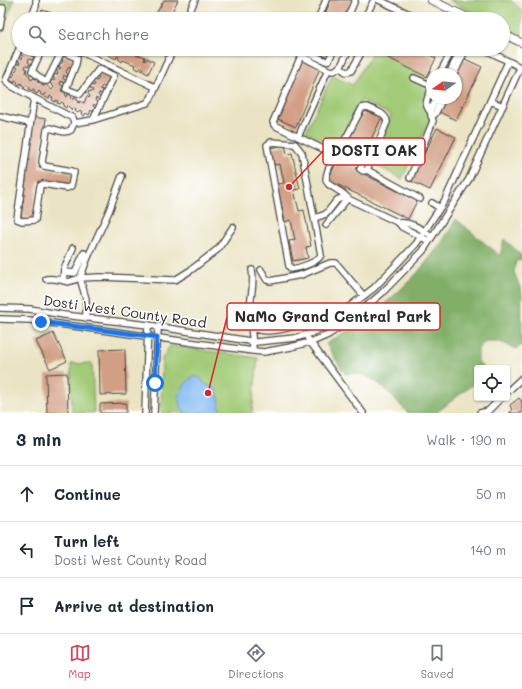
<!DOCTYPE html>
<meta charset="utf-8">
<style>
:root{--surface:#fff;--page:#f6f6f7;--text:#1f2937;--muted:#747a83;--line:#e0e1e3;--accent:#d1495b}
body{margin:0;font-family:Mali,sans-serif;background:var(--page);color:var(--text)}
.controls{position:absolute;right:12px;bottom:12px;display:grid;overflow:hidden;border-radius:4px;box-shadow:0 1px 3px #0004}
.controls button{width:36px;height:36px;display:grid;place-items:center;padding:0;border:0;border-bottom:1px solid var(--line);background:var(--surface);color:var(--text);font:20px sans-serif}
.compass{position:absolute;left:426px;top:68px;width:36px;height:36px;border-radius:50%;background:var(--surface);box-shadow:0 1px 3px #0004;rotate:256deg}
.stop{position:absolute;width:12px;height:12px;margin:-9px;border:3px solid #1a73e8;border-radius:50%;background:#fff}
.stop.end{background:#1a73e8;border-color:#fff;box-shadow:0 1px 4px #0008}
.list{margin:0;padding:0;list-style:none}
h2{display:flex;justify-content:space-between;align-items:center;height:52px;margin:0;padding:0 16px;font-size:17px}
h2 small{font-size:13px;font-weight:400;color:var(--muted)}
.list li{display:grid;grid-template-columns:26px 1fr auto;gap:12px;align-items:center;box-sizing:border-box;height:56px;padding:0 16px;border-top:1px solid var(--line)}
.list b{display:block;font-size:15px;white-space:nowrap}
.list p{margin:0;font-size:13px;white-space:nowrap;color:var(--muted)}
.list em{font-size:13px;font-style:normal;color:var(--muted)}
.icon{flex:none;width:22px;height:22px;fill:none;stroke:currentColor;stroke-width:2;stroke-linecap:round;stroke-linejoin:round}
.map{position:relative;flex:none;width:522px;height:413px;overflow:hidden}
.search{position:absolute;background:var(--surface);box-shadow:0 1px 3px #0004;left:12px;right:12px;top:12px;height:44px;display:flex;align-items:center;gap:10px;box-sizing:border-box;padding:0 14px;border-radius:22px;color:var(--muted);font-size:15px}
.sheet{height:220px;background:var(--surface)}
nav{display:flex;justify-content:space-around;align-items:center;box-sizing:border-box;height:56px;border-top:1px solid var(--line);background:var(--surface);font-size:11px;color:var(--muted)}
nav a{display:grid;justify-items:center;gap:2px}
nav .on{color:var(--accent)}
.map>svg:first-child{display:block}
</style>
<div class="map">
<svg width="522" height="413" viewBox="0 0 522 413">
<rect width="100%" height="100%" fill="#fff"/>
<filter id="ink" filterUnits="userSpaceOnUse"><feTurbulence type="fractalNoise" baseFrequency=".025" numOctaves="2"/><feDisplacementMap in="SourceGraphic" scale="8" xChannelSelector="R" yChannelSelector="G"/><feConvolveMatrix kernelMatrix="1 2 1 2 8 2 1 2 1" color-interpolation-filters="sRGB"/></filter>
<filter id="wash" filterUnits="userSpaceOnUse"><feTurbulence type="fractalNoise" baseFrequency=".012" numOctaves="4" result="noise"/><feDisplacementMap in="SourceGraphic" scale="16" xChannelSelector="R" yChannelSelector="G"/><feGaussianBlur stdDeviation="0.9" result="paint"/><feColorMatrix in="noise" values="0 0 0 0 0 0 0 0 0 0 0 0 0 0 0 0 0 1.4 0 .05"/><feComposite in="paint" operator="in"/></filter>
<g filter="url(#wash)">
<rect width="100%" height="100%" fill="#ebe4c4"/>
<!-- green -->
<path fill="#a2cb77" stroke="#667b51" d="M0 0H14L0 36Z
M448 0H511L522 11V36L503 27V19H487Z
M374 49H382L433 74 432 98H440L402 179 372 163 391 115 361 100 337 148 306 132 332 76 353 85Z
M170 346 258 358 252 413H161L162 358Z
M92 363 94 413H72L71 364Z"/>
<!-- forest -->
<path fill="#81af68" stroke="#566d4a" d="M456 219 500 256 504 239 522 256V260L516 261 514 272 522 293V345L516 349 498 341H485L478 349V361L483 368H477V381L436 413H408C391 396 372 368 345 374L326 344C370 318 404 292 436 250 443 241 450 230 456 219Z"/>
<!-- water -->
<path fill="#83baf2" stroke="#57728e" d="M195 376C203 378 201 380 205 384 208 386 212 386 214 388 221 394 219 405 220 413H183L184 411C176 402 178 393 185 384 189 380 190 378 195 376Z"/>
<g id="blocks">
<!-- building -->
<path fill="#d29f85" d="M164 0H178L168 19H153Z
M331 0H352L344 19H323Z
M42 10 52 13 51 15 53 17 55 14 65 19H38Z
M23 49H38L35 54 32 53 31 56 34 57 32 60 29 59 28 62 30 63 29 66 26 65 25 68 27 69 26 73 30 76V79L32 80 33 78 38 80 37 82 39 83 40 81 43 83 42 85 44 87 45 84 52 90 54 87 50 83 52 80 54 81 55 79 53 78 55 74 57 75 58 72 56 71 57 69H60L61 68 59 67 60 63H62L63 61 62 60 64 55 72 59V60L74 61 72 68 69 67 66 72 68 74 66 77 64 75 63 79 66 80 64 83 61 81 60 84 63 86 61 91 66 93 65 95 67 97 68 94 72 96 71 98 73 100 74 98 78 100 77 102 79 103 80 101 84 103 87 96 89 98 90 96 88 94 89 91 92 92 93 90 90 88 92 85 94 86 95 84 93 82 95 80 97 81 99 77 97 76 99 72 109 77 105 87 102 86 100 89 103 90 102 94 99 93 98 95 100 97 99 100 96 98 95 100 98 103 96 106 94 104 93 106 95 108 93 112 91 110 89 115 86 113 84 116 81 114 82 113 80 111 78 113 75 111 76 110 73 108 72 110 67 105 66 108 63 106 64 104 62 102 60 104 57 103 58 101 56 100 55 102 52 100 53 98 50 96 49 99 45 97 46 94H44L43 96 40 94 41 93 39 91 37 94 34 92 35 90 33 89 32 91 29 89 30 87 27 86 25 88 21 83 20 85 17 83 18 82 15 80 14 83 11 80 10 78 11 75 13 77 15 74 13 72 14 69 16 71 18 67 16 66 17 63 19 64 20 62 18 61 19 57 22 59 23 56 21 55 22 52H24L26 50Z
M97 49H127L137 53 136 55 138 56 139 55 145 57 144 60 145 61 147 58 154 62 148 74 141 70 143 68 141 67 139 70 134 67 135 65 123 60 122 62 118 59 119 57 117 56 116 59 108 55 109 53 107 52 105 54Z
M308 49H331L328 57Z
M375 49H417L436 58 427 77 374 51Z
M463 58 482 67 456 120 437 111 443 98H456V74Z
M302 60 320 68 296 127 278 119Z
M365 111 382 117 356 170 417 201 408 219 328 180 350 134Z
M34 117 46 119 39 168 72 173 71 185 38 181 32 218 21 217Z
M437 128 456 137 430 190 411 181Z
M285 145 287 154 292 153 300 189 294 190 299 211 304 210 311 246 306 247 308 258 293 261 289 241 295 240 291 220 285 222 277 184 284 183 280 164 274 165 270 148Z
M53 333 67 361 50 369 36 341Z
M125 349 126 394 100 395 99 350Z
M67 373 68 413H47L46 374Z
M519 398 522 402V413H509L512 411 510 405Z
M126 403V413H100V404Z"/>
</g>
</g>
<g filter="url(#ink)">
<use href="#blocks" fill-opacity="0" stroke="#484742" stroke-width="1"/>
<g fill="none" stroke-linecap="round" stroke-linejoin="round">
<!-- minor casing -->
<g stroke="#484742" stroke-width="8">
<path id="minor" d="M379 0 420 19
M0 8H3L0 27
M31 19 36 6V0
M186 19 195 0
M318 19 326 0
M347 19 355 0
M364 19 374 0
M19 49 6 80 8 84 34 98
M42 49 32 71 44 81H47L60 55 63 52 77 58 76 64 66 89 80 94 99 69 114 76 93 120
M75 49 155 87
M304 49V51L326 61 329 60 334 49
M484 49 522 68
M339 67 346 72 351 71 360 55
M328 70 334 71 341 66 349 49
M439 74 448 58 446 53 439 49
M449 74 461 49
M454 74 466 49
M414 78 432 86
M34 98 73 118 74 123 71 130C64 134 58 130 50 128L47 130 42 162 44 166 72 171 74 172 71 186 67 188 43 184 40 186 35 220 22 221 17 219Z
M490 101 503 106
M430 111C423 104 428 97 432 88
M0 116 29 123
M431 116 435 114 443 98
M74 123 93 120 147 103 151 98 173 49
M298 137 328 70 303 57 300 58 273 122 274 125 335 155 338 153 362 108 367 107C374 110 386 113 387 122L367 170 420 199
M271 142 295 144 302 153 321 255C317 263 299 268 291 269L289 266 267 145Z
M332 161C318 190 331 181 348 198
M367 170 363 171 360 169 367 154
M410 178 433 121 430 111 437 98
M432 203 440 208
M315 218 326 214 337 200 344 197 399 223 402 227 429 241
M399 223C411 221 422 230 432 236
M326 225 348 198
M252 270C255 284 250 296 250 310 250 324 253 338 253 351
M261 270 267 280 270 281 301 275 330 263H336L363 295
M64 272 75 273 84 253
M46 279C53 278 62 280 68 282L80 278 101 277 175 280 191 270 218 249 233 227
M63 280 64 269 73 248
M0 308 30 309 64 315 148 325 256 342 295 338 309 334 321 328 374 288 416 244 445 200 508 62
M86 318V299L80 278 88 257 109 211 122 176
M0 319 30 320 253 351 264 352 291 347 314 341 328 335 345 324 381 294 423 251 469 179 520 68
M252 328C269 335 297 326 314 319
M308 339 363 413
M507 392 522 378
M145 413 148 325
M154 413 158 327
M480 413 488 411 501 398"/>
</g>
<!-- tertiary casing -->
<g stroke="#484742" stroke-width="9">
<path id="tertiary" d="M431 0 471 19
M503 34 522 43"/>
</g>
<!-- minor -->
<use href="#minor" stroke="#fff" stroke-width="5.5"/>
<!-- tertiary -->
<use href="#tertiary" stroke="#fff" stroke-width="7"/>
</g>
</g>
<g fill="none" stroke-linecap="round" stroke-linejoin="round" filter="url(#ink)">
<!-- route -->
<path stroke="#1a73e8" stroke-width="5" d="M41 322 157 337 155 383"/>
</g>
<g text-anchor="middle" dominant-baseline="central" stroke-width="3" stroke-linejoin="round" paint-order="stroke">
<!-- street labels -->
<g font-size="14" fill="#2b2b2b" stroke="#fff">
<text transform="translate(125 311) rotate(8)">Dosti West County Road</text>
</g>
</g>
<!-- callouts -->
<path fill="none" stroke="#d62828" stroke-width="1.5" d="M289 187L323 151M208 393L227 317"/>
<g fill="#d62828" stroke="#fff" stroke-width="1.5">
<circle cx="289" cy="187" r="4"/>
<circle cx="208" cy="393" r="4"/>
</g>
<g fill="#fff" stroke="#d62828" stroke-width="1.5">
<rect x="323" y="138" width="102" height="27" rx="4"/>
<rect x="227" y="303" width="213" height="27" rx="4"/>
</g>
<g font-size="15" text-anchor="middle" font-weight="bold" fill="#2b2b2b">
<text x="374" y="156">DOSTI OAK</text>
<text x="333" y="322">NaMo Grand Central Park</text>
</g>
</svg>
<div class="controls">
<button><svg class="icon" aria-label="locate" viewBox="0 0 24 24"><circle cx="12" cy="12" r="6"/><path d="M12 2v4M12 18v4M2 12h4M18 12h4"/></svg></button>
</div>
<svg class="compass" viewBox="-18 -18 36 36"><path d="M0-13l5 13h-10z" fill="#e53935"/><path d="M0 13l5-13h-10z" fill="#747a83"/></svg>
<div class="stop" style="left:155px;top:383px"></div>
<div class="stop end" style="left:41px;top:322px"></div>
<div class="search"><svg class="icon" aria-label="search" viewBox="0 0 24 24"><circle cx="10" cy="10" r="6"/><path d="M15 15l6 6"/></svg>Search here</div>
</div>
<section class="sheet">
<h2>3 min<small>Walk · 190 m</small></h2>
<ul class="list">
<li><svg class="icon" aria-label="ahead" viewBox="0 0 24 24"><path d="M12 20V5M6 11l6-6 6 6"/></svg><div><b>Continue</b></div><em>50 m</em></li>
<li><svg class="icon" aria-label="left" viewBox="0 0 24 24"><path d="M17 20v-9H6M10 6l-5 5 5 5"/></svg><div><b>Turn left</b><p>Dosti West County Road</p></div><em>140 m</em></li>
<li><svg class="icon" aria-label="arrive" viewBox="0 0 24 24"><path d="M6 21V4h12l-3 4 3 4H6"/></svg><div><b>Arrive at destination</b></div></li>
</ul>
</section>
<nav>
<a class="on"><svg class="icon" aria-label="map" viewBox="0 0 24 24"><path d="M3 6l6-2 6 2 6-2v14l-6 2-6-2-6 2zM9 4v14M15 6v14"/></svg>Map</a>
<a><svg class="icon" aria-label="directions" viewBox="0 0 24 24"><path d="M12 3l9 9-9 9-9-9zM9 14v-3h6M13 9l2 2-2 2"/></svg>Directions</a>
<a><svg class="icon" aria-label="saved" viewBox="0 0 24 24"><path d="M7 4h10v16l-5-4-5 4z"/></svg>Saved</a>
</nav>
